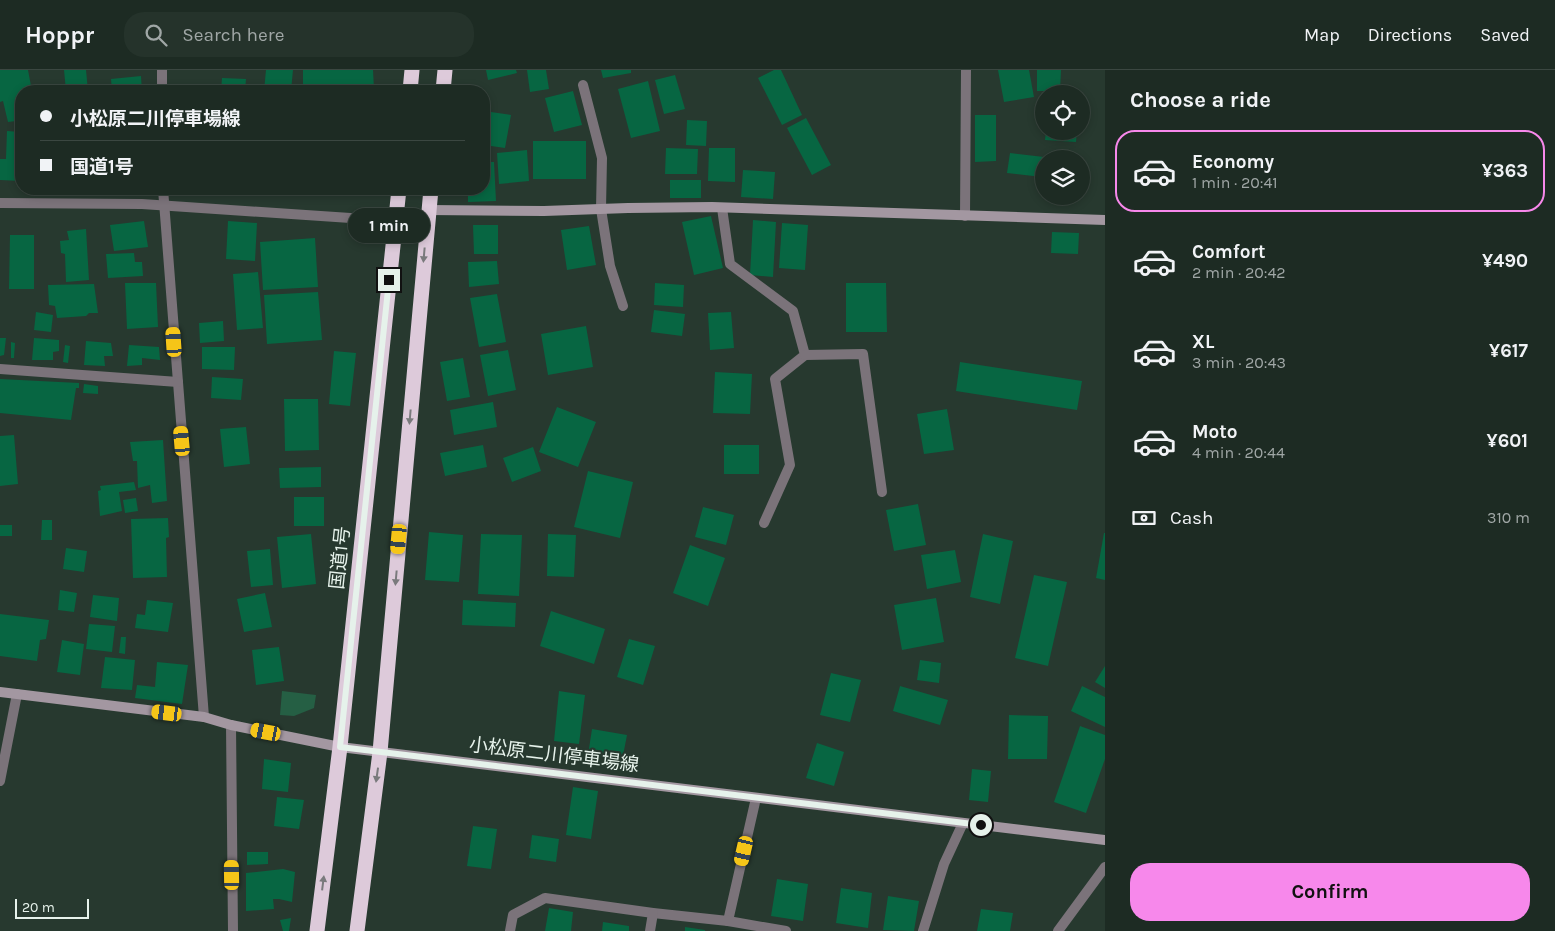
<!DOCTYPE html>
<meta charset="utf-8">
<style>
body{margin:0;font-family:Karla,"Noto Sans JP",sans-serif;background:#25332b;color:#f1f3f6;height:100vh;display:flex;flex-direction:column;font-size:19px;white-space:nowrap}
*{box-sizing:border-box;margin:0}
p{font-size:16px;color:#a0a7a6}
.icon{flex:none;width:28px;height:28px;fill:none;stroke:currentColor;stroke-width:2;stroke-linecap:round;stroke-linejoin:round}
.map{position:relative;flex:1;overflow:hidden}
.panel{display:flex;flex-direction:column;background:#1d2b23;width:450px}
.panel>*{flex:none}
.hud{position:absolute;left:15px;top:15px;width:475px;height:110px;border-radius:20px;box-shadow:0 2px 8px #0003,0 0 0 1px #3b4741;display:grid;align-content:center;height:110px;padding:0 25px;background:#1d2b23}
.buttons{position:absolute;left:1035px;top:15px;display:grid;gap:10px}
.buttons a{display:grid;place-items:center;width:55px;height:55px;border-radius:50%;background:#1d2b23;box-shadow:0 2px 8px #0003,0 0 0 1px #3b4741;font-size:25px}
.scale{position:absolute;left:15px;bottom:12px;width:74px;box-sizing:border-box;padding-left:5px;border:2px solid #e6f2eb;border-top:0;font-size:14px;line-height:18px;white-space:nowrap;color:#e6f2eb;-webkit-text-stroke:4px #27392f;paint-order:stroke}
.end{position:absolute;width:22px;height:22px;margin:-11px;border:6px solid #e6f2eb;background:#111;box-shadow:0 0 0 2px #111}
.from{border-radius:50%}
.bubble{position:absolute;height:35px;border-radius:18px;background:#1d2b23;box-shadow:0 2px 8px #0003,0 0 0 1px #3b4741;font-size:16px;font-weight:700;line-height:35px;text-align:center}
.car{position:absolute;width:15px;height:30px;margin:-15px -8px;border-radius:6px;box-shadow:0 0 4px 1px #0007;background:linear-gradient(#f5c518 24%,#345 0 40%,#f5c518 0 76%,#345 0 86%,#f5c518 0)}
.hud b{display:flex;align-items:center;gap:18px;height:48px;font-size:19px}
.hud b+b{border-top:1px solid #3b4741}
.hud i{width:12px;height:12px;background:#f1f3f6}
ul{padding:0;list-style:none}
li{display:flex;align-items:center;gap:15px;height:82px;margin:0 10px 8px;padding:0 15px;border:2px solid transparent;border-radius:20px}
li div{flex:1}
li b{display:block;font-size:19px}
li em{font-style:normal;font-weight:700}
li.current{border-color:#f788eb}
li>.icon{width:45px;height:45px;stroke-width:1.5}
h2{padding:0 25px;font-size:22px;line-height:60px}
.pay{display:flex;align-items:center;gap:12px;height:55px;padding:0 25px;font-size:19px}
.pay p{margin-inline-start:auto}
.primary-button{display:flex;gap:10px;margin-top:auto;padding:10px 25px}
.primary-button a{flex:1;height:58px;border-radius:20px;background:#f788eb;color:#111;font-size:20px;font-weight:700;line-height:58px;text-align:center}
header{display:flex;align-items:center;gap:30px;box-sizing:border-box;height:70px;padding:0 25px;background:#1d2b23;border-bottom:1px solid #3b4741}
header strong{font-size:24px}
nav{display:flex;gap:28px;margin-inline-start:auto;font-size:18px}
.search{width:350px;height:45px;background:#25332b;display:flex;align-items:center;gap:12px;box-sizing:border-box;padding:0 18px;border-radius:20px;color:#a0a7a6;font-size:19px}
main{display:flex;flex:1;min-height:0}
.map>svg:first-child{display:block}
.green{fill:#255f44}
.building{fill:#076642}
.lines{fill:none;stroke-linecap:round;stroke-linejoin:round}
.street{stroke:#7b737a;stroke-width:10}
.secondary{stroke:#a397a1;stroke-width:10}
.highway{stroke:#ddcada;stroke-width:15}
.oneway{fill:#797a7c}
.route{stroke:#e6f2eb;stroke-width:6}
.labels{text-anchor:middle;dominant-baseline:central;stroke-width:4.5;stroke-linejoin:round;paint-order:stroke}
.street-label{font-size:19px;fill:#e6f2eb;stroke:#27392f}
</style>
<header>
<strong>Hoppr</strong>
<div class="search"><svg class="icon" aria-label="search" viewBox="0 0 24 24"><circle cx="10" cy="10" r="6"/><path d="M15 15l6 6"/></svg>Search here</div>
<nav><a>Map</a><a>Directions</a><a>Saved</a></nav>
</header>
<main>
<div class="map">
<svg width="1105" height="861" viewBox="0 0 1105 861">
<rect width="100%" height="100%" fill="#27392f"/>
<path class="green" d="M 282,621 L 316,625 L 314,638 L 294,646 L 280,645 Z"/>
<g class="building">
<path d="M 0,0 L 28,0 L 32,21 L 21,21 L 21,55 L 16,56 L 16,51 L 8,52 L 3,31 L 0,32 Z"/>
<path d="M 64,0 L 86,0 L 88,21 L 66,21 Z"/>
<path d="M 266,0 L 293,0 L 291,21 L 264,21 Z"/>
<path d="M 303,0 L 373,0 L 374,19 L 303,21 Z"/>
<path d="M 486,0 L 516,0 L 517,3 L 488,10 Z"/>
<path d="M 527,0 L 546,0 L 549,19 L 530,22 Z"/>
<path d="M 601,0 L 631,0 L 631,3 L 603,8 Z"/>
<path d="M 774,0 L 781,0 L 802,45 L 782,55 L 758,8 Z"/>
<path d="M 998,0 L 1029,0 L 1034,27 L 1004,32 Z"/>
<path d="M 1037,0 L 1061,0 L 1060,21 L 1037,21 Z"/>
<path d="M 675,5 L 685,39 L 664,44 L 655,10 Z"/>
<path d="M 141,6 L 142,21 L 112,21 L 111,9 Z"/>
<path d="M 222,8 L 246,9 L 245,21 L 221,21 Z"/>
<path d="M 648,11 L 660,61 L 631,68 L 618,19 Z"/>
<path d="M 573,21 L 582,55 L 554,62 L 545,28 Z"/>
<path d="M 484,41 L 511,45 L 505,78 L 484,75 Z"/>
<path d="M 975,45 L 996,45 L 996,91 L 975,92 Z"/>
<path d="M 806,48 L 831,95 L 812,105 L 787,58 Z"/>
<path d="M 687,50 L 707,51 L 706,76 L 686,75 Z"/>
<path d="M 7,61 L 21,62 L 21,111 L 0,110 L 0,89 L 6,89 Z"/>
<path d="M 1046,61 L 1077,61 L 1076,72 L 1045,70 Z"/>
<rect x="533" y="71" width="53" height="38"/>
<path d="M 666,78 L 698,79 L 697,104 L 665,104 Z"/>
<path d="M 709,78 L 735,78 L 735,112 L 708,111 Z"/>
<path d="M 527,80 L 529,111 L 499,114 L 497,83 Z"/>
<path d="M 1010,83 L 1044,87 L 1042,107 L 1007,103 Z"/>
<path d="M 484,92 L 494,92 L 496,131 L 468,132 L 468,119 L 484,119 Z"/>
<path d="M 743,100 L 775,102 L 773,129 L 741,127 Z"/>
<rect x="670" y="110" width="31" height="18"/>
<path d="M 342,119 L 356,119 L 356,123 L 343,124 Z"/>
<path d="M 711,146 L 723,198 L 694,205 L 682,152 Z"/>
<path d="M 753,150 L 776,152 L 773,207 L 750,205 Z"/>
<path d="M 144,151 L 148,177 L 114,181 L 110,155 Z"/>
<path d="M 228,151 L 257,153 L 255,191 L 226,189 Z"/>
<path d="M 782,153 L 808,155 L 805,200 L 779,198 Z"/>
<path d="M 473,155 L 498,155 L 498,184 L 474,184 Z"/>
<path d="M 589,156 L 596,195 L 567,200 L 561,160 Z"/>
<path d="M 86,159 L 89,210 L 66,212 L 65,184 L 61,183 L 60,171 L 69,170 L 67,161 Z"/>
<path d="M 1052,162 L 1079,163 L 1078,184 L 1051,183 Z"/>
<path d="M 10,165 L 34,165 L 34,219 L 9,219 Z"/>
<path d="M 315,168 L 318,217 L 263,220 L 260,172 Z"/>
<path d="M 134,183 L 135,192 L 142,192 L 143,206 L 108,208 L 106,184 Z"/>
<path d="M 497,191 L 499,214 L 469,217 L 468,192 Z"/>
<path d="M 258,202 L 263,258 L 237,260 L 233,204 Z"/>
<path d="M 125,213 L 156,213 L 158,257 L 127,259 Z"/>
<path d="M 655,213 L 684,215 L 683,237 L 654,235 Z"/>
<path d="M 846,213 L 886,213 L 887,262 L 846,262 Z"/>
<path d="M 94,214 L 98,243 L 89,243 L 86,246 L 57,248 L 55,236 L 49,235 L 48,215 Z"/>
<path d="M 318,222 L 322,270 L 267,274 L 264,225 Z"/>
<path d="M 497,224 L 506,272 L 479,277 L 470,228 Z"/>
<path d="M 654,240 L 685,244 L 682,266 L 651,262 Z"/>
<path d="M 36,242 L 53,245 L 51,262 L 34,260 Z"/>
<path d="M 731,242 L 734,278 L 710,280 L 708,243 Z"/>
<path d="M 223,251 L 224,271 L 200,273 L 199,253 Z"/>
<path d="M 586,256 L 593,297 L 548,305 L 541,264 Z"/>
<path d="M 0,268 L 6,268 L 4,285 L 0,286 Z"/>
<path d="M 34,268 L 59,270 L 59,281 L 53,282 L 53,290 L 32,290 Z"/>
<path d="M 86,271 L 111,273 L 113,286 L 104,286 L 105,296 L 84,295 Z"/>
<path d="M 11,272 L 15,273 L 14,288 L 11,288 Z"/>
<path d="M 65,275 L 70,276 L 68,293 L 63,292 Z"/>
<path d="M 129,275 L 159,277 L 160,290 L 142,288 L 142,295 L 127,296 Z"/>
<path d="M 202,277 L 235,277 L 234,300 L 202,299 Z"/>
<path d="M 508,280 L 516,320 L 488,326 L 480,285 Z"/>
<path d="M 334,281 L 356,283 L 350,336 L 329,334 Z"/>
<path d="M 463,288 L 470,327 L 447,331 L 440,292 Z"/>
<path d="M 960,292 L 1082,311 L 1077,340 L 956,321 Z"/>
<path d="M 715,302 L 752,304 L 750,344 L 713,343 Z"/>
<path d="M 212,307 L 243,309 L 241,330 L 211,328 Z"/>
<path d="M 0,309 L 79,313 L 79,318 L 76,318 L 71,350 L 0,343 Z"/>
<path d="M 84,314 L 98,316 L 98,324 L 83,323 Z"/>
<path d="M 284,329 L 318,329 L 319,380 L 285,381 Z"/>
<path d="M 493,332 L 497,357 L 454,365 L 450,340 Z"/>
<path d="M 557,337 L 596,352 L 578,397 L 539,382 Z"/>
<path d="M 947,339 L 954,380 L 924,384 L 917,344 Z"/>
<path d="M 246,357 L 250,394 L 224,397 L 220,359 Z"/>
<path d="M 14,365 L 18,414 L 0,416 L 0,366 Z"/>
<path d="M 163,370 L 167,431 L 152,433 L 150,415 L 138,418 L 137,391 L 133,391 L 130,372 Z"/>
<path d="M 483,375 L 487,397 L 445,406 L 440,383 Z"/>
<rect x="724" y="375" width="35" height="29"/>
<path d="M 533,377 L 541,401 L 512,412 L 503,388 Z"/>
<path d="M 321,397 L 321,417 L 280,418 L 279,398 Z"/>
<path d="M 588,401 L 633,412 L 620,468 L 574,457 Z"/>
<path d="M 134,412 L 136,420 L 119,422 L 122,441 L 100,446 L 98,421 L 101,420 L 100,416 Z"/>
<rect x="294" y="427" width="30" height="29"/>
<path d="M 136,428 L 138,441 L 125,443 L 123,430 Z"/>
<path d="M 918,434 L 926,475 L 894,481 L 886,440 Z"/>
<path d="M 703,437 L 734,445 L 726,475 L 695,467 Z"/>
<path d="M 168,448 L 169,467 L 166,468 L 167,507 L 133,508 L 131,449 Z"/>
<path d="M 42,450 L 52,450 L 52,470 L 41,470 Z"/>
<rect x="0" y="455" width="12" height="11"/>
<path d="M 429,462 L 463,465 L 459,512 L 425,510 Z"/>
<path d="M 1104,463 L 1105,463 L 1105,510 L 1096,508 Z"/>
<path d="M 311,464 L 316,514 L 282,518 L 277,467 Z"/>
<path d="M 481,464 L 522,465 L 519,526 L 478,524 Z"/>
<path d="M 548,464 L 576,465 L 574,507 L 547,506 Z"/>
<path d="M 983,464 L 1013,471 L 1000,534 L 970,527 Z"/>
<path d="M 690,475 L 725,488 L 708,536 L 673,523 Z"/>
<path d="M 66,478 L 87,481 L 84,502 L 63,499 Z"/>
<path d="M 270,479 L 273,515 L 251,517 L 247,481 Z"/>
<path d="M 955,480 L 961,512 L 927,519 L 921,485 Z"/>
<path d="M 1034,505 L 1067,512 L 1048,596 L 1015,588 Z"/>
<path d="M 60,520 L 77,523 L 74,542 L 58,540 Z"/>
<path d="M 265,523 L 272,557 L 244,562 L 237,529 Z"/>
<path d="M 93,525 L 119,528 L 117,551 L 90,547 Z"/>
<path d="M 936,528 L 944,572 L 902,580 L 894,535 Z"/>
<path d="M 147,530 L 173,533 L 168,562 L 135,558 L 137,544 L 145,545 Z"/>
<path d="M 463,530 L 516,533 L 515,557 L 462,555 Z"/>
<path d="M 551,541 L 605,559 L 594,594 L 540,576 Z"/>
<path d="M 0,544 L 49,550 L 46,569 L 40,570 L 37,591 L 0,586 Z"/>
<path d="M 89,554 L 115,556 L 112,582 L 86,579 Z"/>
<path d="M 121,567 L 126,567 L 125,584 L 119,583 Z"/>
<path d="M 629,569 L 655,576 L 643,615 L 617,607 Z"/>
<path d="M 62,570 L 84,574 L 80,605 L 57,602 Z"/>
<path d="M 279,577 L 284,611 L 256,615 L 252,580 Z"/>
<path d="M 105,587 L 135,590 L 132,620 L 101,618 Z"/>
<path d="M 920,590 L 941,593 L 939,613 L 917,610 Z"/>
<path d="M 157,592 L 188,595 L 182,634 L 135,628 L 137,615 L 155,617 Z"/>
<path d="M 1105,596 L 1105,618 L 1095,612 Z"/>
<path d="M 831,603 L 861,610 L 850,652 L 820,645 Z"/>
<path d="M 900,616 L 948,630 L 940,655 L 893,641 Z"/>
<path d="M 1082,616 L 1105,627 L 1105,657 L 1071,641 Z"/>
<path d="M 559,621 L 585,625 L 579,674 L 554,671 Z"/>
<path d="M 1009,645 L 1048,646 L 1047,689 L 1008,689 Z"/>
<path d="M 1080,656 L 1105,665 L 1105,689 L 1086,743 L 1054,732 Z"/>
<path d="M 592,659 L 627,665 L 622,691 L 588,685 Z"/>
<path d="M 817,673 L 844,682 L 834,716 L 806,708 Z"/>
<path d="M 264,689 L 291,693 L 288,722 L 262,719 Z"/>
<path d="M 972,699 L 991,701 L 988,732 L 969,730 Z"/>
<path d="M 573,717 L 598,721 L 591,769 L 566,765 Z"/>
<path d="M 277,727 L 304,730 L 299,759 L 274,756 Z"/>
<path d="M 473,756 L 497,759 L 491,799 L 467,796 Z"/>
<path d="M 532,765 L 559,769 L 556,792 L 529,788 Z"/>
<path d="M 247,782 L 268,782 L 268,794 L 247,795 Z"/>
<path d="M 283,799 L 295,802 L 292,832 L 279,829 L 273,829 L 274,839 L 246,841 L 246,803 Z"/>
<path d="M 777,809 L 808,814 L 803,851 L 771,846 Z"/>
<path d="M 841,818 L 872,823 L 868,858 L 836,853 Z"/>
<path d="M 888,826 L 919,831 L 914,861 L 883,860 Z"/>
<path d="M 549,838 L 573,842 L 571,861 L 545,861 Z"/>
<path d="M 981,839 L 1013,843 L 1010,861 L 977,861 Z"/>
<path d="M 291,848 L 289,861 L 283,861 L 280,850 Z"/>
<path d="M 603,852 L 629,856 L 629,861 L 602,861 Z"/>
<path d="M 685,857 L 705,860 L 705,861 L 685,861 Z"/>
</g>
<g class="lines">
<g class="street">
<path d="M 162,0 L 162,21"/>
<path d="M 583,15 L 602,88 L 601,139 L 610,196 L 623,236"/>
<path d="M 163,119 L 204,647"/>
<path d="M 0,133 L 142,134 L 395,151"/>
<path d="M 722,138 L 730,194 L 793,241 L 805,285 L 775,309 L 790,395 L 764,453"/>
<path d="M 965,146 L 966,0"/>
<path d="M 805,285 L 863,284 L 882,422"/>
<path d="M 0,299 L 178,312"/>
<path d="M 231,655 L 233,861"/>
<path d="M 0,711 L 17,624"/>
<path d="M 728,851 L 756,728"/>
<path d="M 510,861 L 513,845 L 545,828 L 653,843 L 728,851 L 786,861"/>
<path d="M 650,861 L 653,843"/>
<path d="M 923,861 L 944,794 L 963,753"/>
<path d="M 1058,861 L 1105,797"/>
</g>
<g class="secondary">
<path d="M 428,140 L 544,141 L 628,138 L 712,137 L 1105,150"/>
<path d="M 0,622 L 204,647 L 231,655 L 340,677 L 1105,770"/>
</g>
<g class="highway">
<path d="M 410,21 L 412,0"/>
<path d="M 443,21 L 445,0"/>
<path d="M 317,861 L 340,677 L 399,119"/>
<path d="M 357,861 L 380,682 L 431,119"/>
</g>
</g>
<defs><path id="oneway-solid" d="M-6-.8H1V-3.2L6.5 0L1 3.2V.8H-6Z" transform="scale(1.25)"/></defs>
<g class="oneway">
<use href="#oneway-solid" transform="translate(424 185) rotate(95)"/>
<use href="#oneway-solid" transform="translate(410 347) rotate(95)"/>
<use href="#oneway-solid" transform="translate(396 508) rotate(95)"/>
<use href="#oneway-solid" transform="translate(377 705) rotate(98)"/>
<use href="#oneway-solid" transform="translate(323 813) rotate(-83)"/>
</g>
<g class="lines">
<path class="route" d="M 389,210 L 340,677 L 981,755"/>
</g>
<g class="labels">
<g class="street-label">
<text transform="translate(340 488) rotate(-84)">国道1号</text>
<text transform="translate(554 685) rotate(7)">小松原二川停車場線</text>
</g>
</g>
</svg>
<div class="buttons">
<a><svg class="icon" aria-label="locate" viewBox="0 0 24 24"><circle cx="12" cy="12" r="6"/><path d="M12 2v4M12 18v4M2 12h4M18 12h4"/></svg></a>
<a><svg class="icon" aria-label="layers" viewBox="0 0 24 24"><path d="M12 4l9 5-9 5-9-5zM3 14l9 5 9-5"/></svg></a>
</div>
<div class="scale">20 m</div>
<i class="end from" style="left:981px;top:755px"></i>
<i class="end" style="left:389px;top:210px"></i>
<div class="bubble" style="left:348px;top:138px;width:82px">1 min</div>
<i class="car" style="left:174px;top:272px;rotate:356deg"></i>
<i class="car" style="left:182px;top:371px;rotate:355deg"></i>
<i class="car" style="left:399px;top:469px;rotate:185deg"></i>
<i class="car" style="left:167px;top:643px;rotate:277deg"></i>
<i class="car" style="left:266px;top:662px;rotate:281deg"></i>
<i class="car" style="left:744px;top:781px;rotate:193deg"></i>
<i class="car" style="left:232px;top:805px;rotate:359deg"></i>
<div class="hud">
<b><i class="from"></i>小松原二川停車場線</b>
<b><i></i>国道1号</b>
</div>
</div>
<section class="panel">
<h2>Choose a ride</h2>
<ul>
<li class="current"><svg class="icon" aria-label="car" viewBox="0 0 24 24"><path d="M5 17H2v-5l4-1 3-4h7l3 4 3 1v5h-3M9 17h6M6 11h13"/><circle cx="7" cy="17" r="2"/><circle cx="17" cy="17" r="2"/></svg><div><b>Economy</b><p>1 min · 20:41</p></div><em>¥363</em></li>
<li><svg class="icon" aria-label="car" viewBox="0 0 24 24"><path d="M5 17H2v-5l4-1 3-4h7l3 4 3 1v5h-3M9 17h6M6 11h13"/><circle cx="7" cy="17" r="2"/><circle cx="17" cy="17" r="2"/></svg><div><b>Comfort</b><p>2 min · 20:42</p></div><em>¥490</em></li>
<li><svg class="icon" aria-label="car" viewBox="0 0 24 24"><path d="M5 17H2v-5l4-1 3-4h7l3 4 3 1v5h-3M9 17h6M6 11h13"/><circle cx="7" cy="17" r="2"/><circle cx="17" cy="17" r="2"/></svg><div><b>XL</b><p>3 min · 20:43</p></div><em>¥617</em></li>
<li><svg class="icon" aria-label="car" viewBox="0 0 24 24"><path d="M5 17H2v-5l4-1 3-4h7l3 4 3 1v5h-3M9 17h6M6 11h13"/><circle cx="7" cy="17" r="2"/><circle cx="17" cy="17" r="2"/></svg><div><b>Moto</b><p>4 min · 20:44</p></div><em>¥601</em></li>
</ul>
<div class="pay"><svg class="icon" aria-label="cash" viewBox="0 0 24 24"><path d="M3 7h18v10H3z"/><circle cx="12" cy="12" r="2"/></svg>Cash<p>310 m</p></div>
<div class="primary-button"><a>Confirm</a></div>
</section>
</main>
